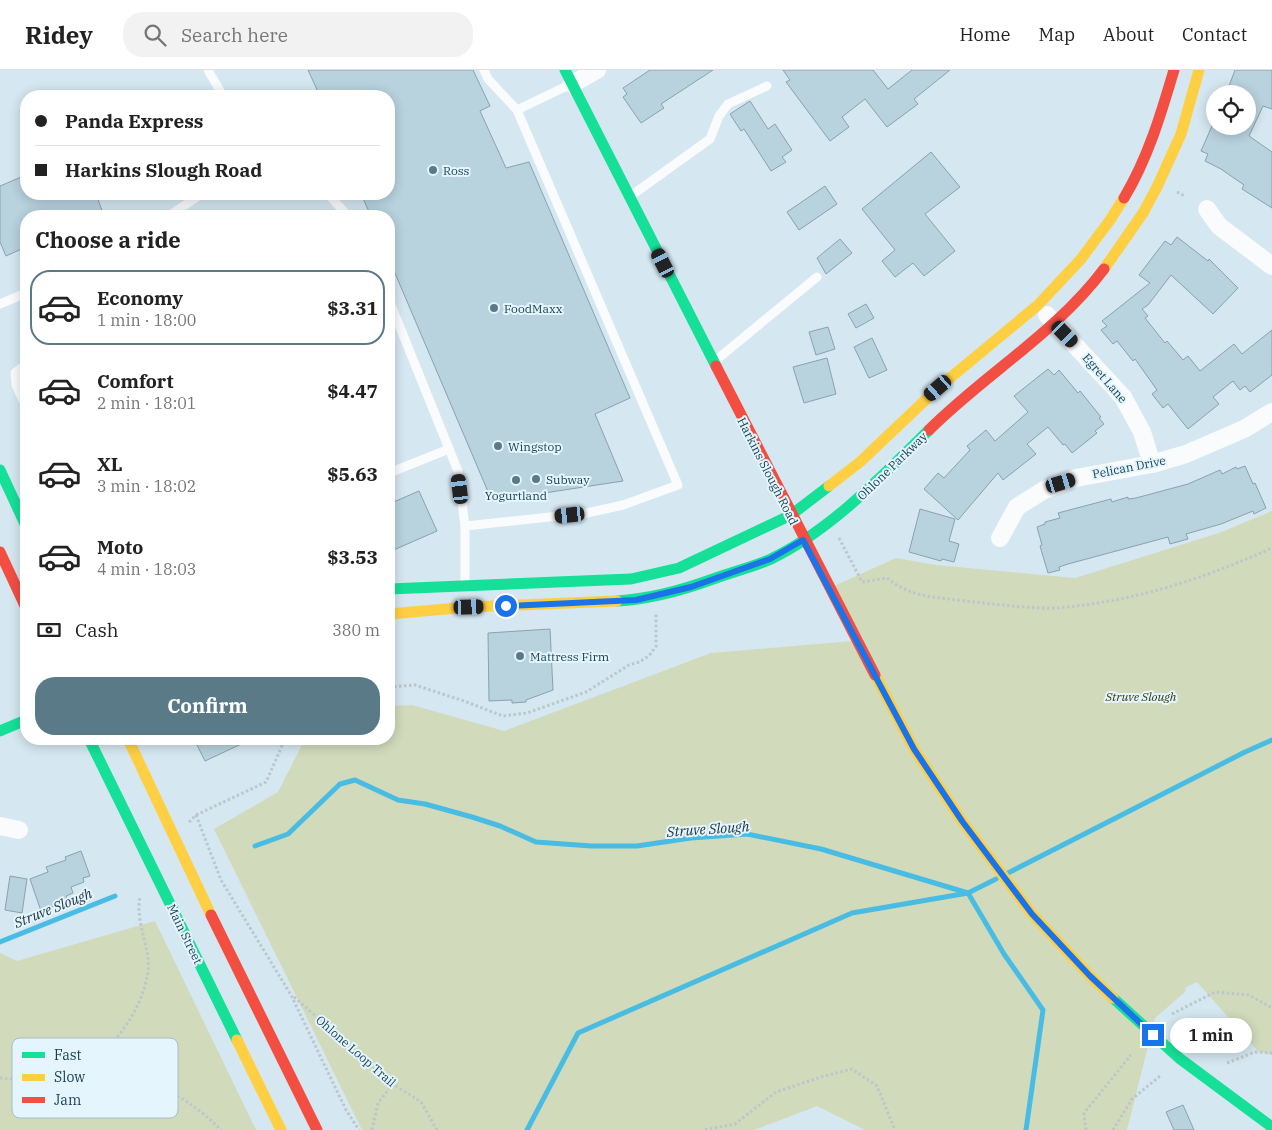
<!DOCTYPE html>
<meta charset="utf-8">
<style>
body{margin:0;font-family:"IBM Plex Serif",serif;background:#f2f2f2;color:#222;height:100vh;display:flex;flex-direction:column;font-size:19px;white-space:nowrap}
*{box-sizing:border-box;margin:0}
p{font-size:16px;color:#767676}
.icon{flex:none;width:28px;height:28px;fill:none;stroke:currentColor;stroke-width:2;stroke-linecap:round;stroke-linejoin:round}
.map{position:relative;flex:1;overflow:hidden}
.panel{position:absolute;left:20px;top:140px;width:375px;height:535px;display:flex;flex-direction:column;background:#fff;border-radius:20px;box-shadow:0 2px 12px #0003}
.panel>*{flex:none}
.banner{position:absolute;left:20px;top:20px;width:375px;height:110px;border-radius:20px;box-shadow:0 2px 12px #0003;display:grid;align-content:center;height:110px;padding:0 15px;background:#fff}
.tools{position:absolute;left:1206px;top:15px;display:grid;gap:10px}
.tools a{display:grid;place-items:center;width:50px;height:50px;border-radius:50%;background:#fff;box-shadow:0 2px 12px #0003;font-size:25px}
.end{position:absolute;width:22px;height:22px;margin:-11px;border:6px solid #1a73e8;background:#fff;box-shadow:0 0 0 2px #fff}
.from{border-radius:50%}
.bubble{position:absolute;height:35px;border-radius:18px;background:#fff;box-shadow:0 2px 12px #0003;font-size:16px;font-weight:700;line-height:35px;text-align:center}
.car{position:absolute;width:15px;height:30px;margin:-15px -8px;border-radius:6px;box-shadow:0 0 4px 1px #0007;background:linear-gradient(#222 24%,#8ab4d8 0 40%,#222 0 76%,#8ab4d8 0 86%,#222 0)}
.banner b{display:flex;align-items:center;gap:18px;height:48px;font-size:19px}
.banner b+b{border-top:1px solid #e0e0e0}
.banner i{width:12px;height:12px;background:#222}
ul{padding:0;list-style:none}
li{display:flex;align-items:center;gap:15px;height:75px;margin:0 10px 8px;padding:0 5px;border:2px solid transparent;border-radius:20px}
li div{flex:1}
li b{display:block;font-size:19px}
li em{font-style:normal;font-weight:700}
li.active{border-color:#5a7a88}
li>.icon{width:45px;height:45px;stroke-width:1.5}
h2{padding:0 15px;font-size:22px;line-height:60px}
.pay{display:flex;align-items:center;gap:12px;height:55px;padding:0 15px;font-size:19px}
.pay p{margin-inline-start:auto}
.cta{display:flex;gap:10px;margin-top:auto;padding:10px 15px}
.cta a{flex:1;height:58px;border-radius:20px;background:#5a7a88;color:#fff;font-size:20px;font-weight:700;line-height:58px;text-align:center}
header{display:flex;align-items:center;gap:30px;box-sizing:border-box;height:70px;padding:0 25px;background:#fff;border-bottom:1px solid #e0e0e0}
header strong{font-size:24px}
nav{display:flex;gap:28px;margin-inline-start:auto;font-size:18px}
.search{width:350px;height:45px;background:#f2f2f2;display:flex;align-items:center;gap:12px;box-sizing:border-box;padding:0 18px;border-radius:20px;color:#767676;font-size:19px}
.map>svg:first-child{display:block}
.green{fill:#d1dabb}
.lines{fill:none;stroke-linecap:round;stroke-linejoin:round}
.stream{stroke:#49bce4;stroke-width:5}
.building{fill:#b8d2de;stroke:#87a3af}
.path{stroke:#bcc7cb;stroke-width:3;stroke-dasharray:2.5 2.5;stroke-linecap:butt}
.lane{stroke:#f9fbfd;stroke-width:9}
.street{stroke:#f9fbfd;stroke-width:18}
.fast{stroke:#16e098;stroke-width:11}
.slow{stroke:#ffcf43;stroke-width:11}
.jam{stroke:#f24e42;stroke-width:11}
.route{stroke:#1a73e8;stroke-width:6}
.poi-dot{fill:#5a7a88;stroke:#e4f5fe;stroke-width:2}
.labels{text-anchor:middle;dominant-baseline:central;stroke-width:4;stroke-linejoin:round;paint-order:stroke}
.poi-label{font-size:12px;fill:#173f50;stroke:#e4f5fe;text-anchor:start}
.street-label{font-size:12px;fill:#173f50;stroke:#e4f5fe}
.park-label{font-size:12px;font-style:italic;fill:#383807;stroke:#e4f5fe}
.water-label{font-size:14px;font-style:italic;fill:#213641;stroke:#e4f5fe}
.key{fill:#e4f5fe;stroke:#a6beca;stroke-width:1}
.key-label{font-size:14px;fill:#173f50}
</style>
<header>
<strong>Ridey</strong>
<div class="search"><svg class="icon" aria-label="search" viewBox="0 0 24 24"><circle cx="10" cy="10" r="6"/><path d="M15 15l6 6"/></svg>Search here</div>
<nav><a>Home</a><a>Map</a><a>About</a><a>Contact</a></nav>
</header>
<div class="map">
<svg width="1272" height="1060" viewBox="0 0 1272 1060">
<rect width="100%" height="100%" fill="#d5e7f0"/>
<g class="green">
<path d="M 1272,441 L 1272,985 L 1258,981 L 1197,912 L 1186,917 L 1185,922 L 1155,948 L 1127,1060 L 865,1060 L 817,1036 L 754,1060 L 362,1060 L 214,759 L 278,722 L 305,669 L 389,669 L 389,636 L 412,635 L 504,661 L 711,583 L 864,570 L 832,517 L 896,488 L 936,495 L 1075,508 L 1219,463 Z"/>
<path d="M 155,851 L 256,1060 L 0,1060 L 0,883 L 17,891 Z"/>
</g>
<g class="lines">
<g class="stream">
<path d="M 255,776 L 288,764 L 340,714 L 355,710 L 398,730 L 425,734 L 472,747 L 500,756 L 536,772 L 591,776 L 637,776 L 691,768 L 747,764 L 821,779 L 968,823 L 996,809"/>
<path d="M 1008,803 L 1245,682 L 1272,670"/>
<path d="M 0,872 L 115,826"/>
<path d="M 527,1060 L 578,963 L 852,843 L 968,823 L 1004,884 L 1043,940 L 1026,1060"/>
</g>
</g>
<g class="building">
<path d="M 308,0 L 473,0 L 490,36 L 480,41 L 506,98 L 529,92 L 630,328 L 595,344 L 623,411 L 492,431 L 389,189 L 389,146 L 371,146 L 361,124 L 389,124 L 389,26 L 320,26 Z"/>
<path d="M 650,0 L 713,0 L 661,34 L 664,38 L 641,53 L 623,27 L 627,24 L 623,18 Z"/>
<path d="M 783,0 L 873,0 L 888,19 L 912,0 L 950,0 L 914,29 L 918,34 L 887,57 L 865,29 L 842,47 L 849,57 L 830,71 L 786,12 L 790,10 Z"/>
<path d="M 1235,0 L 1272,0 L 1272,39 L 1263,36 L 1249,66 L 1272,82 L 1272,138 L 1242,119 L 1244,115 L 1221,99 L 1205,91 L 1208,84 L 1201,81 L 1212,56 L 1248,56 L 1248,24 L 1226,24 Z"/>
<path d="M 750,31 L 768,59 L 775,54 L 792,80 L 782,87 L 786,92 L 771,101 L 744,59 L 741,61 L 730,44 Z"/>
<path d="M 931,82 L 960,117 L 925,144 L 955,181 L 924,206 L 913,193 L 895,207 L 882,191 L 895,180 L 862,139 Z"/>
<path d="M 26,105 L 26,124 L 96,124 L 104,146 L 26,146 L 26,177 L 6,186 L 0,172 L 0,116 Z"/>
<path d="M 825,116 L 837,134 L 799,160 L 787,142 Z"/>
<path d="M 1177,167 L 1208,191 L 1209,189 L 1238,218 L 1213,244 L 1171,205 L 1148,235 L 1142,239 L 1148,246 L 1145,248 L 1165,273 L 1167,271 L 1183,290 L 1188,286 L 1200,301 L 1234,274 L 1242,284 L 1272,260 L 1272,305 L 1250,322 L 1245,316 L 1240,320 L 1233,311 L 1213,327 L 1219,334 L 1188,359 L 1168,334 L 1163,338 L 1152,324 L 1157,320 L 1135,289 L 1133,291 L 1117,271 L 1113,274 L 1101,260 L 1107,256 L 1102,251 L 1150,213 L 1139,205 L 1165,171 L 1171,175 Z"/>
<path d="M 840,169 L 852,183 L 826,204 L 817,188 Z"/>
<path d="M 866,234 L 874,248 L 856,258 L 848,244 Z"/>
<path d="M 828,257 L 835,279 L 816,285 L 809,262 Z"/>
<path d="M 872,268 L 887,300 L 869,308 L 854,277 Z"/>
<path d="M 827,288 L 836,324 L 804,333 L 793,297 Z"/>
<path d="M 1048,299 L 1054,305 L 1059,300 L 1078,323 L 1080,321 L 1101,347 L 1099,348 L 1104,354 L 1095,361 L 1097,363 L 1072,383 L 1065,374 L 1063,375 L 1048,357 L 1027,374 L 1036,384 L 1003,410 L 998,403 L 958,450 L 924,419 L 938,403 L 944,408 L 970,380 L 967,376 L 986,360 L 995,371 L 1028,342 L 1014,326 Z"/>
<path d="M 1245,396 L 1253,414 L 1255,413 L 1266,438 L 1254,444 L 1253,441 L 1221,454 L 1186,464 L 1188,469 L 1170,474 L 1168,467 L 1068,494 L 1059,497 L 1060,500 L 1048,503 L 1040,476 L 1042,475 L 1037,457 L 1045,454 L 1045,452 L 1060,448 L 1058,443 L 1111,429 L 1112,432 L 1128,427 L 1128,429 L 1136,428 L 1188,414 L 1220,400 L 1222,404 L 1236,397 L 1237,399 Z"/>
<path d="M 419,421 L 437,461 L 389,482 L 389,434 Z"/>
<path d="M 920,439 L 955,449 L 949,471 L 959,474 L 954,492 L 942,489 L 941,491 L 909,482 Z"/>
<path d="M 550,559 L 553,620 L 526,630 L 526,632 L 512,633 L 512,630 L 489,631 L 488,563 Z"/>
<path d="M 194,669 L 252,669 L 205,691 Z"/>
<path d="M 81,781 L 90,806 L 83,808 L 84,812 L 71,817 L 73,823 L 66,826 L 68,830 L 41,841 L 30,809 L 48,802 L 46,797 L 66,790 L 65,787 Z"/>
<path d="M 10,806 L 27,809 L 22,843 L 5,840 Z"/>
<path d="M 1183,1035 L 1194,1060 L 1174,1060 L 1166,1042 Z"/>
</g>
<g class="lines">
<g class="path">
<path d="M 1177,122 L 1185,126"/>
<path d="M 839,468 L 862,512 L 887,508 C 911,528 936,527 966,531 C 991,534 1016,537 1042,538 C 1058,539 1075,536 1091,534 C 1154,525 1214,504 1272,478"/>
<path d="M 389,617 L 415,615 L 464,631 L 503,646 L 527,643 L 586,622 L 629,595 L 639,592 L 649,586 L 656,576 L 656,544"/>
<path d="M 196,745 L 221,810 L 291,925 L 346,1040 L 359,1060"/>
<path d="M 189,752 L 196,745 L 266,712 L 285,669"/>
<path d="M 294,927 L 393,1014 L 421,1032 L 437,1060"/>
<path d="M 1172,944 L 1215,922 L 1249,925 L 1272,938"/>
<path d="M 1227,993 L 1255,982 L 1272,983"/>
<path d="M 71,1002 C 134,1005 175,1014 221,1060"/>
<path d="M 0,1008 C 23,1011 50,1009 72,1001 C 110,986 142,942 148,902 C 151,877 135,855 140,826"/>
<path d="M 372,1060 L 378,1033 L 393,1014"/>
<path d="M 705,1060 L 735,1054 L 776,1022 L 821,1007 L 852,999 L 877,1016 L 895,1060"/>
<path d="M 1086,1060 L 1084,1043 L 1131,985"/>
<path d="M 1113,1060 L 1132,1029 L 1160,1006"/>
</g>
<g class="lane">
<path d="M 208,0 L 223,26"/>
<path d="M 517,40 L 571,14"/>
<path d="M 328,124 L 348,146"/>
<path d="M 632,125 L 710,69 L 719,46 L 728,34 L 767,16"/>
<path d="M 169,146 L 201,124"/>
<path d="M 389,230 L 458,401 L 465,456 L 465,514"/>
<path d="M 0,234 L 26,223"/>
<path d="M 715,291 L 817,207"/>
<path d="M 26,294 L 15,303 L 16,315 L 26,337"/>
<path d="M 389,403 L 449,379"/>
<path d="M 465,456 L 587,443 L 623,435 L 678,415 L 517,40 L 488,9 L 484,0"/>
</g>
<g class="street">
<path d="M 572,14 L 597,0"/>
<path d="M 1207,139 L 1219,156 L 1272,196"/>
<path d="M 1047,245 L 1123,327 L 1142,362 L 1152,394"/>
<path d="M 1000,468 L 1017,437 L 1044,420 L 1076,408 L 1152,394 L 1186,384 L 1244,359 L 1272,342"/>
<path d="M 0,756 L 19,760"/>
</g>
<g class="fast">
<path d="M 565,0 L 716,296"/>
<path d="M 0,400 L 26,456"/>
<path d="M 389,519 L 631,509 L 679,498 L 791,445 L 829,416"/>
<path d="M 617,531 C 650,529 683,520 713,509 C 732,502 753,497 771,489 C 831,460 882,406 929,360"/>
<path d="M 0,661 L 26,650"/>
<path d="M 89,669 L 237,970"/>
<path d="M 1113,928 L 1179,988 L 1272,1057"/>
</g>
<g class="slow">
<path d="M 1104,199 L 1143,143 L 1157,117 L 1181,64 L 1199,0"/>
<path d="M 829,416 L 860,392 L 938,318 L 1038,235 L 1081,189 L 1110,150 L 1124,128"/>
<path d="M 389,544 L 469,537 L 617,531"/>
<path d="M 875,605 L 914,679 L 962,751 L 1032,844 L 1090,906 L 1113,928"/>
<path d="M 128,669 L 211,845"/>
<path d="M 237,970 L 281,1060"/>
</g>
<g class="jam">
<path d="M 1124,128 C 1148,88 1161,44 1174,0"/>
<path d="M 716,296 L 875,605"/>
<path d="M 929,360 C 985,304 1056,263 1104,199"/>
<path d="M 0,482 L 26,538"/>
<path d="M 211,845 L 317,1060"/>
</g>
</g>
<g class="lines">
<path class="route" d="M 506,536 L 636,530 L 691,517 L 770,489 L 803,470 L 914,679 L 962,751 L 1032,844 L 1090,906 L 1153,965"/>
</g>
<g class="poi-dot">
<circle cx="433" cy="100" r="5"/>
<circle cx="494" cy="238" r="5"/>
<circle cx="498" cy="376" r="5"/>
<circle cx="536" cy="409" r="5"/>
<circle cx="516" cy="410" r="5"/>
<circle cx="520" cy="586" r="5"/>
</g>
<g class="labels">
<g class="poi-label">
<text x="443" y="100">Ross</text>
<text x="504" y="238">FoodMaxx</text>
<text x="508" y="376">Wingstop</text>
<text x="546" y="409">Subway</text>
<text x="516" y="425" text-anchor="middle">Yogurtland</text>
<text x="530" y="586">Mattress Firm</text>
</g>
<g class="street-label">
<text transform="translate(1105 308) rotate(49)">Egret Lane</text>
<text transform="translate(892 396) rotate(-44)">Ohlone Parkway</text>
<text transform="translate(1129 397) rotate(-11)">Pelican Drive</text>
<text transform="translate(768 401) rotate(63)">Harkins Slough Road</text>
<text transform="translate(185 864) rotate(64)">Main Street</text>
<text transform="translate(356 981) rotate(41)">Ohlone Loop Trail</text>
</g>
<g class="park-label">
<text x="1141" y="626">Struve Slough</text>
</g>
<g class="water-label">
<text transform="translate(708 759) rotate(-4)">Struve Slough</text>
<text transform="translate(53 838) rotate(-22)">Struve Slough</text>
</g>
</g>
<rect x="12" y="968" width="166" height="80" rx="8" class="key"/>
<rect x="22" y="982" width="23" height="6" fill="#16e098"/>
<rect x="22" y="1004" width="23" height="7" fill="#ffcf43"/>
<rect x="22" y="1027" width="23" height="6" fill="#f24e42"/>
<g class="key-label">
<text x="54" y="990">Fast</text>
<text x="54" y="1012">Slow</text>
<text x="54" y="1035">Jam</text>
</g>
</svg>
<div class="tools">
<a><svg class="icon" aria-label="locate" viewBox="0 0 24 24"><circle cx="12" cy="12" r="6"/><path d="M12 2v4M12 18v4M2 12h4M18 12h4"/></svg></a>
</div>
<i class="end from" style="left:506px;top:536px"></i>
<i class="end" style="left:1153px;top:965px"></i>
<div class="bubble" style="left:1170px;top:948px;width:82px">1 min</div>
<i class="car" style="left:663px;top:193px;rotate:333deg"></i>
<i class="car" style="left:1065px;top:264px;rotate:136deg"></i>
<i class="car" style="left:938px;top:318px;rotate:229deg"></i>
<i class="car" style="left:1061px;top:413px;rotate:73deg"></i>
<i class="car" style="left:460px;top:419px;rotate:353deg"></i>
<i class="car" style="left:570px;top:445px;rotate:264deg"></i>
<i class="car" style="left:469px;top:537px;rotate:88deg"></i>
<div class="banner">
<b><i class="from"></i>Panda Express</b>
<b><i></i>Harkins Slough Road</b>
</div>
<section class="panel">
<h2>Choose a ride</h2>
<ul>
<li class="active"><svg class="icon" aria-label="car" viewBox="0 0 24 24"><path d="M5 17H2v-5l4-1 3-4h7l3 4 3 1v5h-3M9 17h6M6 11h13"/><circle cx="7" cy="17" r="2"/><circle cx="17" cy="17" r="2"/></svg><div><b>Economy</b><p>1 min · 18:00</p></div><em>$3.31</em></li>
<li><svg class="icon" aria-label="car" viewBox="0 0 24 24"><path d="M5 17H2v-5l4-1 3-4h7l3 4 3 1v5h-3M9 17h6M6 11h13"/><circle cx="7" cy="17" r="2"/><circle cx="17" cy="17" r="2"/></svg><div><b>Comfort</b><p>2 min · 18:01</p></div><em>$4.47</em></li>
<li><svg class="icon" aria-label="car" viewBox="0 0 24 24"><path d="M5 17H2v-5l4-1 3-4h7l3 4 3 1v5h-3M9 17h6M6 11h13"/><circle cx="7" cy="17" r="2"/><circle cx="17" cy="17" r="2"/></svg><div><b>XL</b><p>3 min · 18:02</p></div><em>$5.63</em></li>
<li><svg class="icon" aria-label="car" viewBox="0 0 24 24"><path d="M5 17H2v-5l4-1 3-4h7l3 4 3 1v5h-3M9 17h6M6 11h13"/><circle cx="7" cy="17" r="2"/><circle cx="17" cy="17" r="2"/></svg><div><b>Moto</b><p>4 min · 18:03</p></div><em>$3.53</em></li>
</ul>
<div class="pay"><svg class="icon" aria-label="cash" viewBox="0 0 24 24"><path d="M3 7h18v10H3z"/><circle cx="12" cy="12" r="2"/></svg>Cash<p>380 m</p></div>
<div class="cta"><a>Confirm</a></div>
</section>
</div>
